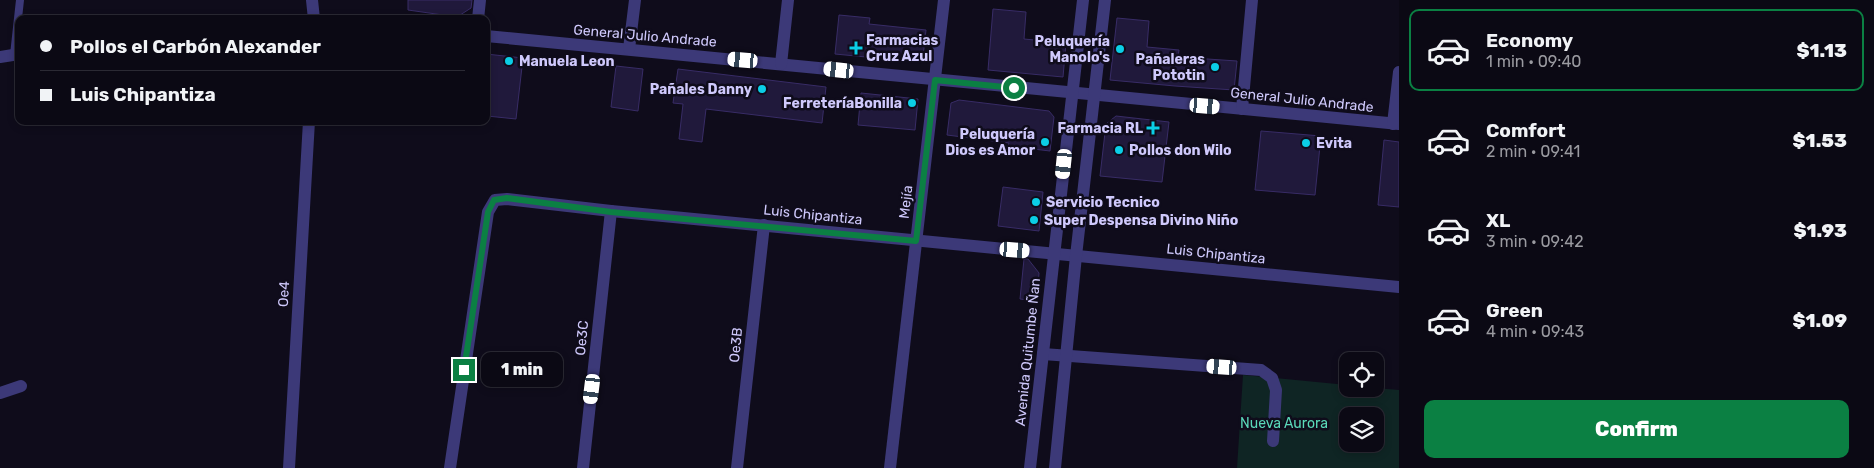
<!DOCTYPE html>
<meta charset="utf-8">
<style>
body{margin:0;font-family:Rubik,sans-serif;background:#191722;color:#f1f3f6;height:100vh;display:flex;flex-direction:column;font-size:19px;white-space:nowrap}
*{box-sizing:border-box;margin:0}
p{font-size:16px;color:#9a9aa0}
.icon{flex:none;width:28px;height:28px;fill:none;stroke:currentColor;stroke-width:2;stroke-linecap:round;stroke-linejoin:round}
.map{position:relative;flex:1;overflow:hidden}
.side{display:flex;flex-direction:column;background:#0b0914;width:475px}
.side>*{flex:none}
.hud{position:absolute;left:15px;top:15px;width:475px;height:110px;border-radius:10px;box-shadow:0 2px 8px #0003,0 0 0 1px #2b2a34;display:grid;align-content:center;height:110px;padding:0 25px;background:#0b0914}
.controls{position:absolute;left:1339px;top:352px;display:grid;gap:10px}
.controls a{display:grid;place-items:center;width:45px;height:45px;border-radius:10px;background:#0b0914;box-shadow:0 2px 8px #0003,0 0 0 1px #2b2a34;font-size:25px}
.end{position:absolute;width:22px;height:22px;margin:-11px;border:6px solid #0b8043;background:#fff;box-shadow:0 0 0 2px #fff}
.from{border-radius:50%}
.bubble{position:absolute;height:35px;border-radius:10px;background:#0b0914;box-shadow:0 2px 8px #0003,0 0 0 1px #2b2a34;font-size:16px;font-weight:800;line-height:35px;text-align:center}
.car{position:absolute;width:15px;height:30px;margin:-15px -8px;border-radius:6px;box-shadow:0 0 4px 1px #0007;background:linear-gradient(#fff 24%,#345 0 40%,#fff 0 76%,#345 0 86%,#fff 0)}
.hud b{display:flex;align-items:center;gap:18px;height:48px;font-size:19px}
.hud b+b{border-top:1px solid #2b2a34}
.hud i{width:12px;height:12px;background:#f1f3f6}
ul{padding:9px 0 0;list-style:none}
li{display:flex;align-items:center;gap:15px;height:82px;margin:0 10px 8px;padding:0 15px;border:2px solid transparent;border-radius:10px}
li div{flex:1}
li b{display:block;font-size:19px}
li em{font-style:normal;font-weight:800}
li.current{border-color:#0b8043}
li>.icon{width:45px;height:45px;stroke-width:1.5}
.action{display:flex;gap:10px;margin-top:auto;padding:10px 25px}
.action a{flex:1;height:58px;border-radius:10px;background:#0b8043;color:#fff;font-size:20px;font-weight:800;line-height:58px;text-align:center}
main{display:flex;flex:1;min-height:0}
.map>svg:first-child{display:block}
.green{fill:#0f2524;fill-rule:evenodd}
.building{fill:#20193b;stroke:#382c66}
.lines{fill:none;stroke-linecap:round;stroke-linejoin:round}
.service{stroke:#3c3978;stroke-width:8}
.minor{stroke:#3c3978;stroke-width:12}
.tertiary{stroke:#3c3978;stroke-width:12}
.route{stroke:#0b8043;stroke-width:6}
.poi-dot{fill:#0bcee6;stroke:#0f0c1b;stroke-width:2}
.labels{text-anchor:middle;dominant-baseline:central;stroke-width:5;stroke-linejoin:round;paint-order:stroke}
.street-label{font-size:14px;fill:#cfc9fc;stroke:#0f0c1b}
.poi-label{font-size:14px;font-weight:bold;fill:#cfc9fc;stroke:#0f0c1b;text-anchor:start}
.park-label{font-size:14px;fill:#5ad8b9;stroke:#0f0c1b}
</style>
<main>
<div class="map">
<svg width="1399" height="468" viewBox="0 0 1399 468">
<rect width="100%" height="100%" fill="#0f0c1b"/>
<path class="green" d="M 1243,375 L 1347,385 L 1348,389 L 1375,388 L 1399,390 L 1399,468 L 1237,468 ZM 1348,416 L 1375,416 L 1375,444 L 1348,444 Z"/>
<g class="building">
<path d="M 408,0 L 472,0 L 471,8 L 457,17 L 408,10 Z"/>
<path d="M 993,9 L 1026,12 L 1024,39 L 1066,43 L 1063,77 L 988,70 Z"/>
<path d="M 839,15 L 870,18 L 869,24 L 926,30 L 923,57 L 918,62 L 835,54 Z"/>
<path d="M 1117,18 L 1149,21 L 1147,47 L 1179,50 L 1178,57 L 1237,61 L 1234,90 L 1175,86 L 1110,80 Z"/>
<path d="M 486,54 L 523,58 L 516,119 L 487,116 L 489,91 L 486,91 Z"/>
<path d="M 616,66 L 643,69 L 638,111 L 611,107 Z"/>
<path d="M 678,69 L 826,87 L 822,123 L 706,109 L 702,142 L 679,139 L 683,104 L 673,103 Z"/>
<path d="M 861,93 L 918,99 L 915,130 L 858,125 Z"/>
<path d="M 959,100 L 1049,111 L 1054,117 L 1050,151 L 1008,146 L 1009,143 L 947,135 L 951,103 Z"/>
<path d="M 1116,116 L 1169,122 L 1162,182 L 1100,176 L 1106,124 Z"/>
<path d="M 1261,131 L 1321,136 L 1315,195 L 1255,190 Z"/>
<path d="M 1384,140 L 1399,142 L 1399,207 L 1378,205 Z"/>
<path d="M 1003,187 L 1043,192 L 1039,231 L 998,226 Z"/>
<path d="M 1024,259 L 1028,259 L 1039,273 L 1037,301 L 1020,299 Z"/>
</g>
<g class="lines">
<path class="service" d="M 14,55 L 20,0"/>
<g class="minor">
<path d="M 312,0 L 314,19"/>
<path d="M 478,19 L 480,0"/>
<path d="M 486,36 L 1399,124"/>
<path d="M 629,49 L 635,0"/>
<path d="M 0,57 L 19,54"/>
<path d="M 781,64 L 788,0"/>
<path d="M 1242,109 L 1252,0"/>
<path d="M 1393,124 L 1399,72"/>
<path d="M 1043,354 L 1261,370 L 1272,378 L 1276,390 L 1273,441"/>
<path d="M 0,393 L 21,386"/>
<path d="M 289,468 L 309,121"/>
<path d="M 450,468 L 488,212 L 495,200 L 507,199 L 611,211 L 1399,287"/>
<path d="M 583,468 L 611,211"/>
<path d="M 737,468 L 764,225"/>
<path d="M 890,468 L 944,0"/>
</g>
<g class="tertiary">
<path d="M 1030,468 L 1083,0"/>
<path d="M 1055,468 L 1076,256 L 1105,0"/>
</g>
</g>
<g class="lines">
<path class="route" d="M 464,370 L 488,212 L 494,200 L 507,198 L 611,212 L 916,241 L 935,80 L 1014,88"/>
</g>
<g class="poi-dot">
<path d="M853.5 40.5h5v5h5v5h-5v5h-5v-5h-5v-5h5z"/>
<circle cx="1120" cy="49" r="5"/>
<circle cx="509" cy="61" r="5"/>
<circle cx="1215" cy="67" r="5"/>
<circle cx="762" cy="89" r="5"/>
<circle cx="912" cy="103" r="5"/>
<path d="M1150.5 120.5h5v5h5v5h-5v5h-5v-5h-5v-5h5z"/>
<circle cx="1045" cy="142" r="5"/>
<circle cx="1306" cy="143" r="5"/>
<circle cx="1119" cy="150" r="5"/>
<circle cx="1036" cy="202" r="5"/>
<circle cx="1034" cy="220" r="5"/>
</g>
<g class="labels">
<g class="street-label">
<text transform="translate(645 36) rotate(5)">General Julio Andrade</text>
<text transform="translate(1302 100) rotate(6)">General Julio Andrade</text>
<text transform="translate(906 202) rotate(-83)">Mejía</text>
<text transform="translate(813 215) rotate(6)">Luis Chipantiza</text>
<text transform="translate(1216 254) rotate(6)">Luis Chipantiza</text>
<text transform="translate(284 294) rotate(-87)">Oe4</text>
<text transform="translate(582 338) rotate(-84)">Oe3C</text>
<text transform="translate(736 345) rotate(-84)">Oe3B</text>
<text transform="translate(1028 352) rotate(-84)">Avenida Quitumbe Ñan</text>
</g>
<g class="poi-label">
<text x="866" y="40">Farmacias<tspan x="866" dy="16">Cruz Azul</tspan></text>
<text x="1110" y="41" text-anchor="end">Peluquería<tspan x="1110" dy="16">Manolo's</tspan></text>
<text x="1205" y="59" text-anchor="end">Pañaleras<tspan x="1205" dy="16">Pototin</tspan></text>
<text x="519" y="61">Manuela Leon</text>
<text x="752" y="89" text-anchor="end">Pañales Danny</text>
<text x="902" y="103" text-anchor="end">FerreteríaBonilla</text>
<text x="1143" y="128" text-anchor="end">Farmacia RL</text>
<text x="1035" y="134" text-anchor="end">Peluquería<tspan x="1035" dy="16">Dios es Amor</tspan></text>
<text x="1316" y="143">Evita</text>
<text x="1129" y="150">Pollos don Wilo</text>
<text x="1046" y="202">Servicio Tecnico</text>
<text x="1044" y="220">Super Despensa Divino Niño</text>
</g>
<g class="park-label">
<text x="1284" y="423">Nueva Aurora</text>
</g>
</g>
</svg>
<div class="controls">
<a><svg class="icon" aria-label="locate" viewBox="0 0 24 24"><circle cx="12" cy="12" r="6"/><path d="M12 2v4M12 18v4M2 12h4M18 12h4"/></svg></a>
<a><svg class="icon" aria-label="layers" viewBox="0 0 24 24"><path d="M12 4l9 5-9 5-9-5zM3 14l9 5 9-5"/></svg></a>
</div>
<i class="end from" style="left:1014px;top:88px"></i>
<i class="end" style="left:464px;top:370px"></i>
<div class="bubble" style="left:481px;top:352px;width:82px">1 min</div>
<i class="car" style="left:743px;top:60px;rotate:275deg"></i>
<i class="car" style="left:839px;top:70px;rotate:276deg"></i>
<i class="car" style="left:1205px;top:106px;rotate:95deg"></i>
<i class="car" style="left:1064px;top:164px;rotate:186deg"></i>
<i class="car" style="left:1015px;top:250px;rotate:95deg"></i>
<i class="car" style="left:1222px;top:367px;rotate:274deg"></i>
<i class="car" style="left:592px;top:389px;rotate:187deg"></i>
<div class="hud">
<b><i class="from"></i>Pollos el Carbón Alexander</b>
<b><i></i>Luis Chipantiza</b>
</div>
</div>
<section class="side">
<ul>
<li class="current"><svg class="icon" aria-label="car" viewBox="0 0 24 24"><path d="M5 17H2v-5l4-1 3-4h7l3 4 3 1v5h-3M9 17h6M6 11h13"/><circle cx="7" cy="17" r="2"/><circle cx="17" cy="17" r="2"/></svg><div><b>Economy</b><p>1 min · 09:40</p></div><em>$1.13</em></li>
<li><svg class="icon" aria-label="car" viewBox="0 0 24 24"><path d="M5 17H2v-5l4-1 3-4h7l3 4 3 1v5h-3M9 17h6M6 11h13"/><circle cx="7" cy="17" r="2"/><circle cx="17" cy="17" r="2"/></svg><div><b>Comfort</b><p>2 min · 09:41</p></div><em>$1.53</em></li>
<li><svg class="icon" aria-label="car" viewBox="0 0 24 24"><path d="M5 17H2v-5l4-1 3-4h7l3 4 3 1v5h-3M9 17h6M6 11h13"/><circle cx="7" cy="17" r="2"/><circle cx="17" cy="17" r="2"/></svg><div><b>XL</b><p>3 min · 09:42</p></div><em>$1.93</em></li>
<li><svg class="icon" aria-label="car" viewBox="0 0 24 24"><path d="M5 17H2v-5l4-1 3-4h7l3 4 3 1v5h-3M9 17h6M6 11h13"/><circle cx="7" cy="17" r="2"/><circle cx="17" cy="17" r="2"/></svg><div><b>Green</b><p>4 min · 09:43</p></div><em>$1.09</em></li>
</ul>
<div class="action"><a>Confirm</a></div>
</section>
</main>
